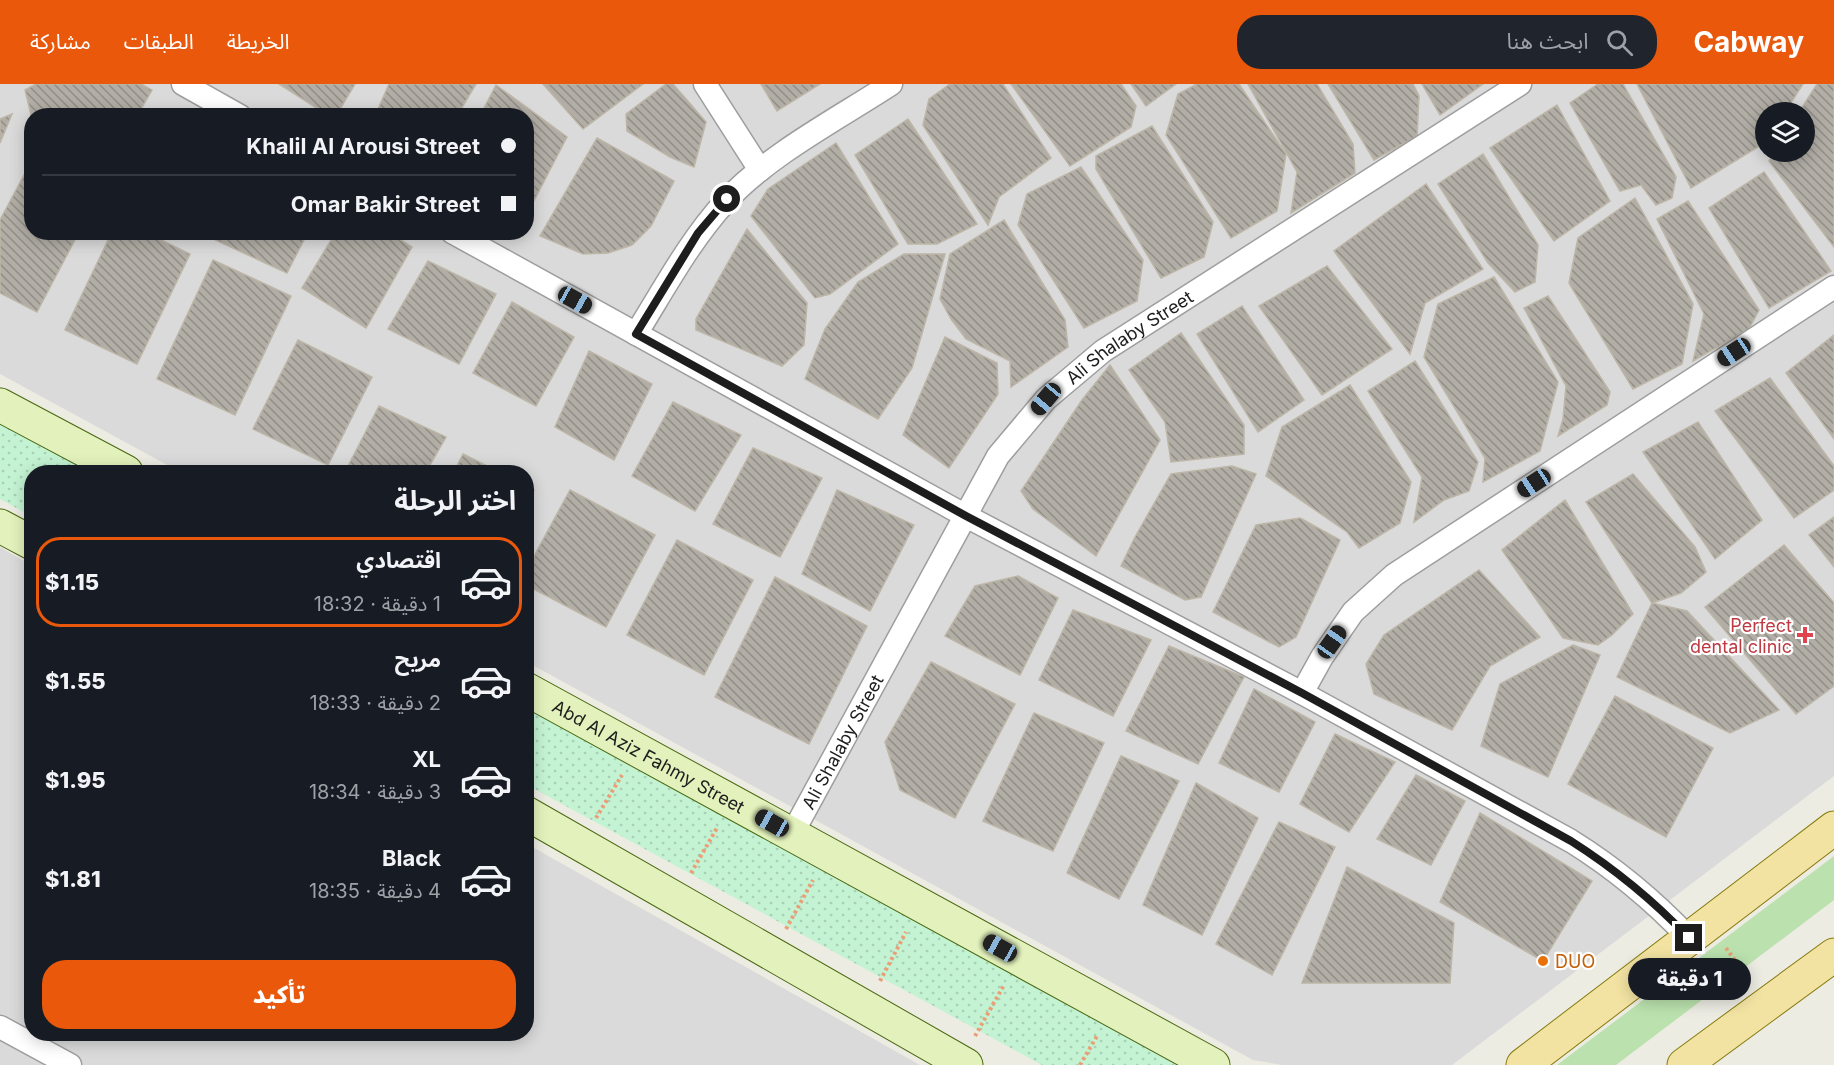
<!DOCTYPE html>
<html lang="ar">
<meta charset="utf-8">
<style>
body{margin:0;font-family:Inter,"Noto Sans Arabic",sans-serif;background:#20242c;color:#f1f3f6;direction:rtl;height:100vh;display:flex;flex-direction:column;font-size:22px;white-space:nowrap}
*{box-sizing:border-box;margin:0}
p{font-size:20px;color:#9ea1a6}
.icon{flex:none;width:33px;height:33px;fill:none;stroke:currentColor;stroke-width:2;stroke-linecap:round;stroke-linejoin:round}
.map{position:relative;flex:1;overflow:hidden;direction:ltr}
.drawer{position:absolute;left:24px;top:381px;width:510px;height:576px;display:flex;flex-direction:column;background:#171b24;border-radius:24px;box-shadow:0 3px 15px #0003;direction:rtl}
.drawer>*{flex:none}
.hud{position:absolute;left:24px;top:24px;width:510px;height:132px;border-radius:24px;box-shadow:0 3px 15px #0003;direction:rtl;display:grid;align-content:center;height:132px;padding:0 18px;background:#171b24}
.controls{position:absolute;left:1755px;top:18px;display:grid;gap:12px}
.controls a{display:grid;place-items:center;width:60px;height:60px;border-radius:50%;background:#171b24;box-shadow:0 3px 15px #0003;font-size:30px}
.end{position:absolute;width:27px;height:27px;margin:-14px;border:8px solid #1d1d1d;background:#fff;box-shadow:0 0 0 3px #fff}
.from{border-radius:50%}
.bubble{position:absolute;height:42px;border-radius:21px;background:#171b24;box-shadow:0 3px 15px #0003;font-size:20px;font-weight:800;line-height:42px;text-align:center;direction:rtl}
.car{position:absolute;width:18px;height:36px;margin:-18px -9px;border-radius:8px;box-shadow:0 0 4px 2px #0007;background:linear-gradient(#222 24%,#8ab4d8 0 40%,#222 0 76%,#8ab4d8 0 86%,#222 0)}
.hud b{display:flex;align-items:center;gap:21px;height:57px;font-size:22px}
.hud b+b{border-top:2px solid #363941}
.hud i{width:15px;height:15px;background:#f1f3f6}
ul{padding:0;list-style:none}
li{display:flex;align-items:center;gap:18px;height:90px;margin:0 12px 9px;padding:0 6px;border:3px solid transparent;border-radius:24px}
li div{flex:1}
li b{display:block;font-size:22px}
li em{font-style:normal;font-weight:800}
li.current{border-color:#ea580c}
li>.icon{width:54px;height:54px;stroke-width:1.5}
h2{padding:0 18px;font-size:27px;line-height:72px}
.primary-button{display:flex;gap:12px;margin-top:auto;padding:12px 18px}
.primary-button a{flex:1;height:69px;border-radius:24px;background:#ea580c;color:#fff;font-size:24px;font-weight:800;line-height:69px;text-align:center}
header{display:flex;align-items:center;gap:36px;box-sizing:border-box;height:84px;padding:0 30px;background:#ea580c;color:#fff}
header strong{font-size:28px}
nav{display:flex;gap:33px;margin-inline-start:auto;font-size:21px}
.search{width:420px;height:54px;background:#20242c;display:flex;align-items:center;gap:15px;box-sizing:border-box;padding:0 21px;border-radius:24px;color:#9ea1a6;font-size:22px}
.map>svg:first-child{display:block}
.residential{fill:#dadada;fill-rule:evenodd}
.grass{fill:#bbe2ae}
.park{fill:url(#park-dots)}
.building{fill:url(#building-back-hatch);stroke:#bdb6a7;stroke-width:1.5}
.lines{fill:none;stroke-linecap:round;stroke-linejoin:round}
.minor-casing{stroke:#9e9e9e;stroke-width:25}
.secondary-casing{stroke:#496710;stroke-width:35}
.primary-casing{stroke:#867b0f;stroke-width:35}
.path{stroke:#eb9e76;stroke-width:4;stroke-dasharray:3 3;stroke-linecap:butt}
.minor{stroke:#fff;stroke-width:22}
.secondary{stroke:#e3f2bc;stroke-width:33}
.primary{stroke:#f2e3a3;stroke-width:33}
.route{stroke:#1d1d1d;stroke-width:8}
.health-dot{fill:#e0444e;stroke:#fff;stroke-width:2}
.food-dot{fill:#e8710a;stroke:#fff;stroke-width:2}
.labels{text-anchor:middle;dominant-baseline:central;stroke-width:4.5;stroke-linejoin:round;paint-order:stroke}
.street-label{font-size:18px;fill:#1d1d1d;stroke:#fff}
.health-label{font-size:18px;fill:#be3a42;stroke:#fff;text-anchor:end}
.food-label{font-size:18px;fill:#c56008;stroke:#fff;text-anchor:start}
</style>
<header>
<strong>Cabway</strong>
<div class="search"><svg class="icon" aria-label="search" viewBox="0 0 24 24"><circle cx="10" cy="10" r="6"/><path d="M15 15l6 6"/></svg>ابحث هنا</div>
<nav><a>الخريطة</a><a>الطبقات</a><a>مشاركة</a></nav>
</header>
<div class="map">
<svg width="1834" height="981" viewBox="0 0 1834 981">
<defs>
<pattern id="park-dots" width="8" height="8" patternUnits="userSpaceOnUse" patternTransform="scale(1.5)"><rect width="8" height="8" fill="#c4f3d3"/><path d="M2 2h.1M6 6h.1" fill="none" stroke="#a8d0b5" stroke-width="1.8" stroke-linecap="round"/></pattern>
<pattern id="building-back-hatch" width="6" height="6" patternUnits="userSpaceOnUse" patternTransform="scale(1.5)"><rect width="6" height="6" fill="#b2aea6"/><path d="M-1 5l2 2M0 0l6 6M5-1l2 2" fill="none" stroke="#908d87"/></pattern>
</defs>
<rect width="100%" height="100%" fill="#edece3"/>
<g class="residential">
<path d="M 0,0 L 1834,0 L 1834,692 L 1452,981 L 1282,981 L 1253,976 L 527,578 L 526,388 L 180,388 L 0,290 ZM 1766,28 L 1804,28 L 1804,68 L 1766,68 ZM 32,32 L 526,32 L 526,148 L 32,148 Z"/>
<path d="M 0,463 L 31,481 L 32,950 L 526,950 L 527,760 L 920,981 L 0,981 Z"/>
</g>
<path class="grass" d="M 1834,772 L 1834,816 L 1616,981 L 1557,981 Z"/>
<g class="park">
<path d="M 0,337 L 96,388 L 32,388 L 31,432 L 0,415 Z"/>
<path d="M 526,622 L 1188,981 L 1042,981 L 527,701 Z"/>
</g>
<g class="building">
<path d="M 36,0 L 141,0 L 152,6 L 137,32 L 32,32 L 32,35 L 25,6 Z"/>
<path d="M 279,0 L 355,0 L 336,32 L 329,32 Z"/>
<path d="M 389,0 L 476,0 L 457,32 L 375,32 Z"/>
<path d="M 543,0 L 643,0 L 583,45 Z"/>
<path d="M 666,0 L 673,0 L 706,38 L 694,83 L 670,73 L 627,47 L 626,30 Z"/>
<path d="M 761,0 L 820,0 L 777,27 Z"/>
<path d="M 950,0 L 1003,0 L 1051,74 L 999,113 L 988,141 L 923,41 L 929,15 Z"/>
<path d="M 1011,0 L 1121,0 L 1136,22 L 1131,43 L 1070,82 Z"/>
<path d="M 1131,0 L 1176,0 L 1146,22 Z"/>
<path d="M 1197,0 L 1239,0 L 1286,70 L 1277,127 L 1231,154 L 1166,51 L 1178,10 Z"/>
<path d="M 1248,0 L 1317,0 L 1353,60 L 1355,89 L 1291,129 L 1297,88 Z"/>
<path d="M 1328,0 L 1413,0 L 1419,12 L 1417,52 L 1374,76 Z"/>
<path d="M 1422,0 L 1483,0 L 1440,31 Z"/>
<path d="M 1598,0 L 1623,0 L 1676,93 L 1672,114 L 1656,121 L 1641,101 L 1620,107 L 1570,19 Z"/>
<path d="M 1637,0 L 1803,0 L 1785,28 L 1766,28 L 1766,58 L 1691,104 Z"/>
<path d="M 1817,0 L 1834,0 L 1834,163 L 1769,77 L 1775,68 L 1804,68 L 1804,28 L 1799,28 Z"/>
<path d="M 496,1 L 567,53 L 526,132 L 526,32 L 480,32 Z"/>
<path d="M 1557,21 L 1610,117 L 1554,157 L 1490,64 Z"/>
<path d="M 12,30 L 0,59 L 0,35 Z"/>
<path d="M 908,35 L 977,140 L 937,160 L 908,160 L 855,71 Z"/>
<path d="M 1152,42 L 1213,138 L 1204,173 L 1161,194 L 1096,85 L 1096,72 Z"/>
<path d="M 597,54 L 674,97 L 651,142 L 632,161 L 608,169 L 583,170 L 540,152 Z"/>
<path d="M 836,59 L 898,160 L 830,210 L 815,214 L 751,132 L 768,105 Z"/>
<path d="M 1483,70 L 1538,161 L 1535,198 L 1515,208 L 1488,179 L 1438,100 Z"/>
<path d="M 32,76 L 32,148 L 79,148 L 37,228 L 0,209 L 0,136 Z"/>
<path d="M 1081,83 L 1143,176 L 1137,217 L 1084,244 L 1018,141 L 1027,110 Z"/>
<path d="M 1764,88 L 1831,187 L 1769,224 L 1709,124 Z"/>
<path d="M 1426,100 L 1483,185 L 1425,219 L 1410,270 L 1334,167 Z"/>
<path d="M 1635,114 L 1693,220 L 1682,280 L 1633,305 L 1569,199 L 1578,154 Z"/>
<path d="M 1688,117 L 1759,226 L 1749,245 L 1693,277 L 1704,230 L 1657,135 Z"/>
<path d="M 1004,136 L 1065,236 L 1068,263 L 1011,303 L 1010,277 L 966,255 L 951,235 L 940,215 L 950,170 Z"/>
<path d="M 747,145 L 807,219 L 804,261 L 782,282 L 696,246 L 696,235 Z"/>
<path d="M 112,148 L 145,148 L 190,170 L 137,280 L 65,246 Z"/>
<path d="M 214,148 L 308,148 L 287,189 L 211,154 Z"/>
<path d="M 336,148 L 388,148 L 412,163 L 366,244 L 302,204 Z"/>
<path d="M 904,170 L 945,170 L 912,284 L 878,335 L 805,295 L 825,245 L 858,198 Z"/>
<path d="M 213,176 L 291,212 L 235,331 L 157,295 Z"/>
<path d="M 428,177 L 496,210 L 459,280 L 388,245 Z"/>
<path d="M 1327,182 L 1392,265 L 1322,311 L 1259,222 Z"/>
<path d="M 1494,193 L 1558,298 L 1540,367 L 1483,398 L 1485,374 L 1424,273 L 1438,220 Z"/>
<path d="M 1548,212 L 1610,308 L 1607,321 L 1558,352 L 1563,335 L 1566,302 L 1524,224 Z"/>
<path d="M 512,218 L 574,253 L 536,322 L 473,289 Z"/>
<path d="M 1242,222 L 1304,316 L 1258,348 L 1197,250 Z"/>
<path d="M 1181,249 L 1244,341 L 1244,370 L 1171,378 L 1165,338 L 1129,286 Z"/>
<path d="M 1834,251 L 1834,355 L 1786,289 Z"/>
<path d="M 945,253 L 997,279 L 998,310 L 949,384 L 903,351 Z"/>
<path d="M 298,256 L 372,293 L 328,381 L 253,345 Z"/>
<path d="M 589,267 L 652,300 L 614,376 L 555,343 Z"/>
<path d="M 1415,277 L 1478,378 L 1469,407 L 1444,416 L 1414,438 L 1422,393 L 1368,307 Z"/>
<path d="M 1110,281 L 1160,356 L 1096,472 L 1033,425 L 1021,407 L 1082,316 Z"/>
<path d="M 1770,294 L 1834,382 L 1834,406 L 1794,434 L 1715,327 Z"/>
<path d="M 1350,301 L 1411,398 L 1400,439 L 1359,464 L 1347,448 L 1266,392 L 1282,343 Z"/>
<path d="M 673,318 L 741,351 L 695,427 L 632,392 Z"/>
<path d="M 379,322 L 446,353 L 426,388 L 345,388 Z"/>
<path d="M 1698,338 L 1762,436 L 1715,475 L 1643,368 Z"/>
<path d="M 753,364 L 822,394 L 780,473 L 713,440 Z"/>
<path d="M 463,370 L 499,388 L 454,388 Z"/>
<path d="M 1232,382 L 1256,390 L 1201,513 L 1185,516 L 1121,482 L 1135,453 L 1171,390 Z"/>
<path d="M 1633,390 L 1695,463 L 1706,488 L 1681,509 L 1652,519 L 1586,418 Z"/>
<path d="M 526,402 L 534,406 L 526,422 Z"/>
<path d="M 570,406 L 655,451 L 606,543 L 526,501 L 526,487 Z"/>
<path d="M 837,406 L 914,441 L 870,527 L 802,490 Z"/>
<path d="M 1565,416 L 1633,530 L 1612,551 L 1598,561 L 1563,554 L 1502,466 Z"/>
<path d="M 1834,433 L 1834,483 L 1809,451 Z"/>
<path d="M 1300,434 L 1340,456 L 1296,553 L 1279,563 L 1213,528 L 1256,441 Z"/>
<path d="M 677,456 L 753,496 L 704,591 L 627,551 Z"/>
<path d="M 1784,461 L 1834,519 L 1834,602 L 1796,630 L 1705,523 Z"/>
<path d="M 1479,486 L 1540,553 L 1490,582 L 1452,646 L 1374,610 L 1366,580 L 1384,551 Z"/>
<path d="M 1018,492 L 1058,514 L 1020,591 L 945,552 L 975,502 Z"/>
<path d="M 775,493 L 867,542 L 809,660 L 715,613 Z"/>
<path d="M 1652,519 L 1687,527 L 1779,626 L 1730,649 L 1617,593 Z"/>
<path d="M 1073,526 L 1151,556 L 1113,632 L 1039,596 Z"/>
<path d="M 1573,561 L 1600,571 L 1548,693 L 1481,662 L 1500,600 Z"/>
<path d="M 1169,562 L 1244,593 L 1198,680 L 1126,647 Z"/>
<path d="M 931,578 L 1015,620 L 955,734 L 900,706 L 885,658 Z"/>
<path d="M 1254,605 L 1315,638 L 1279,708 L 1219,679 Z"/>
<path d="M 1615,612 L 1713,664 L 1666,753 L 1568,700 Z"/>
<path d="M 1034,629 L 1104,659 L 1053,767 L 983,737 Z"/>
<path d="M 1335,650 L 1395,678 L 1349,748 L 1300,720 Z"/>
<path d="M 1121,672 L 1179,697 L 1119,815 L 1067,789 Z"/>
<path d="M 1416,691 L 1465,717 L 1431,781 L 1377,755 Z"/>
<path d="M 1196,699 L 1258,734 L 1202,851 L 1143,821 Z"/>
<path d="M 1480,729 L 1592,797 L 1543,877 L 1440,818 Z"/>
<path d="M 1279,738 L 1335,763 L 1272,891 L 1216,860 Z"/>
<path d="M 1347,783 L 1454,839 L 1450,899 L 1302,899 Z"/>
</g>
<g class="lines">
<g class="minor-casing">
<g id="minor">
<path d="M 183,0 L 240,32"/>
<path d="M 705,0 L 760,86"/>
<path d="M 452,148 L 966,432 L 1302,609 L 1571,757 C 1616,785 1653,816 1689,854"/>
<path d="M 636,250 C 664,205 690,156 726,117 C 768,71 839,34 891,0"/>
<path d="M 1302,609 L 1322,573 L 1353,528 L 1394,491 L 1834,203"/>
<path id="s1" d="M 792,750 L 998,372 L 1046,315 L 1103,267 L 1520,0"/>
<path d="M 0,943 L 70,981"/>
</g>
</g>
<g class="secondary-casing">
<g id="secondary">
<path d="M 0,321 L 126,388"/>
<path d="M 0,442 L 32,459"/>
<path id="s2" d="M 526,605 L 1213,981"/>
<path d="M 526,729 L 966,981"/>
</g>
</g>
<g class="primary-casing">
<g id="primary">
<path d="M 1523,981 L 1834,744"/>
<path d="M 1684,981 L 1834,871"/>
</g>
</g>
<g class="path">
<path d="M 596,734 L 622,691"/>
<path d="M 691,789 L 717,744"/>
<path d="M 786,845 L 813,796"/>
<path d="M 1726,864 L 1750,897"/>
<path d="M 880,897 L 906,848"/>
<path d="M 975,952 L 1004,901"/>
<path d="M 1080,981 L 1097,952"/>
</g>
<use href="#minor" class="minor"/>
<use href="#secondary" class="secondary"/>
<use href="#primary" class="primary"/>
</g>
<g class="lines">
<path class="route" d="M 727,115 L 698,149 L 636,250 L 966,432 L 1302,609 L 1571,757 C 1615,785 1653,816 1689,854"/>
</g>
<path class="health-dot" d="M1802 542h6v6h6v6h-6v6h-6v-6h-6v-6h6z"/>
<circle class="food-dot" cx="1543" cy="877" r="6"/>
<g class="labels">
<g class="street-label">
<text stroke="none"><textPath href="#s1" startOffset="609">Ali Shalaby Street</textPath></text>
<text stroke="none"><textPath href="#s1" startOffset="105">Ali Shalaby Street</textPath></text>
<text stroke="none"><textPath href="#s2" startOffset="140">Abd Al Aziz Fahmy Street</textPath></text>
</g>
<g class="health-label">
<text x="1792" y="541">Perfect<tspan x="1792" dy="21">dental clinic</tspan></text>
</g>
<g class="food-label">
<text x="1555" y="877">DUO</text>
</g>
</g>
</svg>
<div class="controls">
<a><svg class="icon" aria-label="layers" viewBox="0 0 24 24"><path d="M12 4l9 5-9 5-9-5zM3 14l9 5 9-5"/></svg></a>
</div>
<i class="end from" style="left:727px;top:115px"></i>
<i class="end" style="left:1689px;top:854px"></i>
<div class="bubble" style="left:1628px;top:874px;width:123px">1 دقيقة</div>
<i class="car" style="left:575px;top:216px;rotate:119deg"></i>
<i class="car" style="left:1734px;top:268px;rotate:237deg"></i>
<i class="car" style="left:1046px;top:315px;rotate:220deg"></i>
<i class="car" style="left:1534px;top:399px;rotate:237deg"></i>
<i class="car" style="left:1332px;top:558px;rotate:35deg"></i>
<i class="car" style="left:772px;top:739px;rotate:299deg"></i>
<i class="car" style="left:1000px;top:864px;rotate:299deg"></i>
<div class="hud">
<b><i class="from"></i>Khalil Al Arousi Street</b>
<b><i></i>Omar Bakir Street</b>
</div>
<section class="drawer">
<h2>اختر الرحلة</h2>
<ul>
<li class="current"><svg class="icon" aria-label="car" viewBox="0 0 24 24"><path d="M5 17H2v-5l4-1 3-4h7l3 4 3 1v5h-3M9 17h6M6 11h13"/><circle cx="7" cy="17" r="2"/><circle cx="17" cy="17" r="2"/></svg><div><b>اقتصادي</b><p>1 دقيقة · 18:32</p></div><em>$1.15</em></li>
<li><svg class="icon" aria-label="car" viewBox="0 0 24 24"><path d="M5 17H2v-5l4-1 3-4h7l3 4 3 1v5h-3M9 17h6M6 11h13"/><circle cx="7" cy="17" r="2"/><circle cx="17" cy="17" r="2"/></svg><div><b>مريح</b><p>2 دقيقة · 18:33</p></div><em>$1.55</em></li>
<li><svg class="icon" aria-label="car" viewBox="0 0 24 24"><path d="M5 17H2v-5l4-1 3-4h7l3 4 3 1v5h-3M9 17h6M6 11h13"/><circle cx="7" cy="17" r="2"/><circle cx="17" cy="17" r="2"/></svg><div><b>XL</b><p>3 دقيقة · 18:34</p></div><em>$1.95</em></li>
<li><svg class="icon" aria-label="car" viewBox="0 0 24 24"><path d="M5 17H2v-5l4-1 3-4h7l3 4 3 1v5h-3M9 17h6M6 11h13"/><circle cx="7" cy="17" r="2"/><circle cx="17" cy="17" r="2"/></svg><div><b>Black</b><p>4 دقيقة · 18:35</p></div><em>$1.81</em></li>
</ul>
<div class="primary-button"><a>تأكيد</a></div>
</section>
</div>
